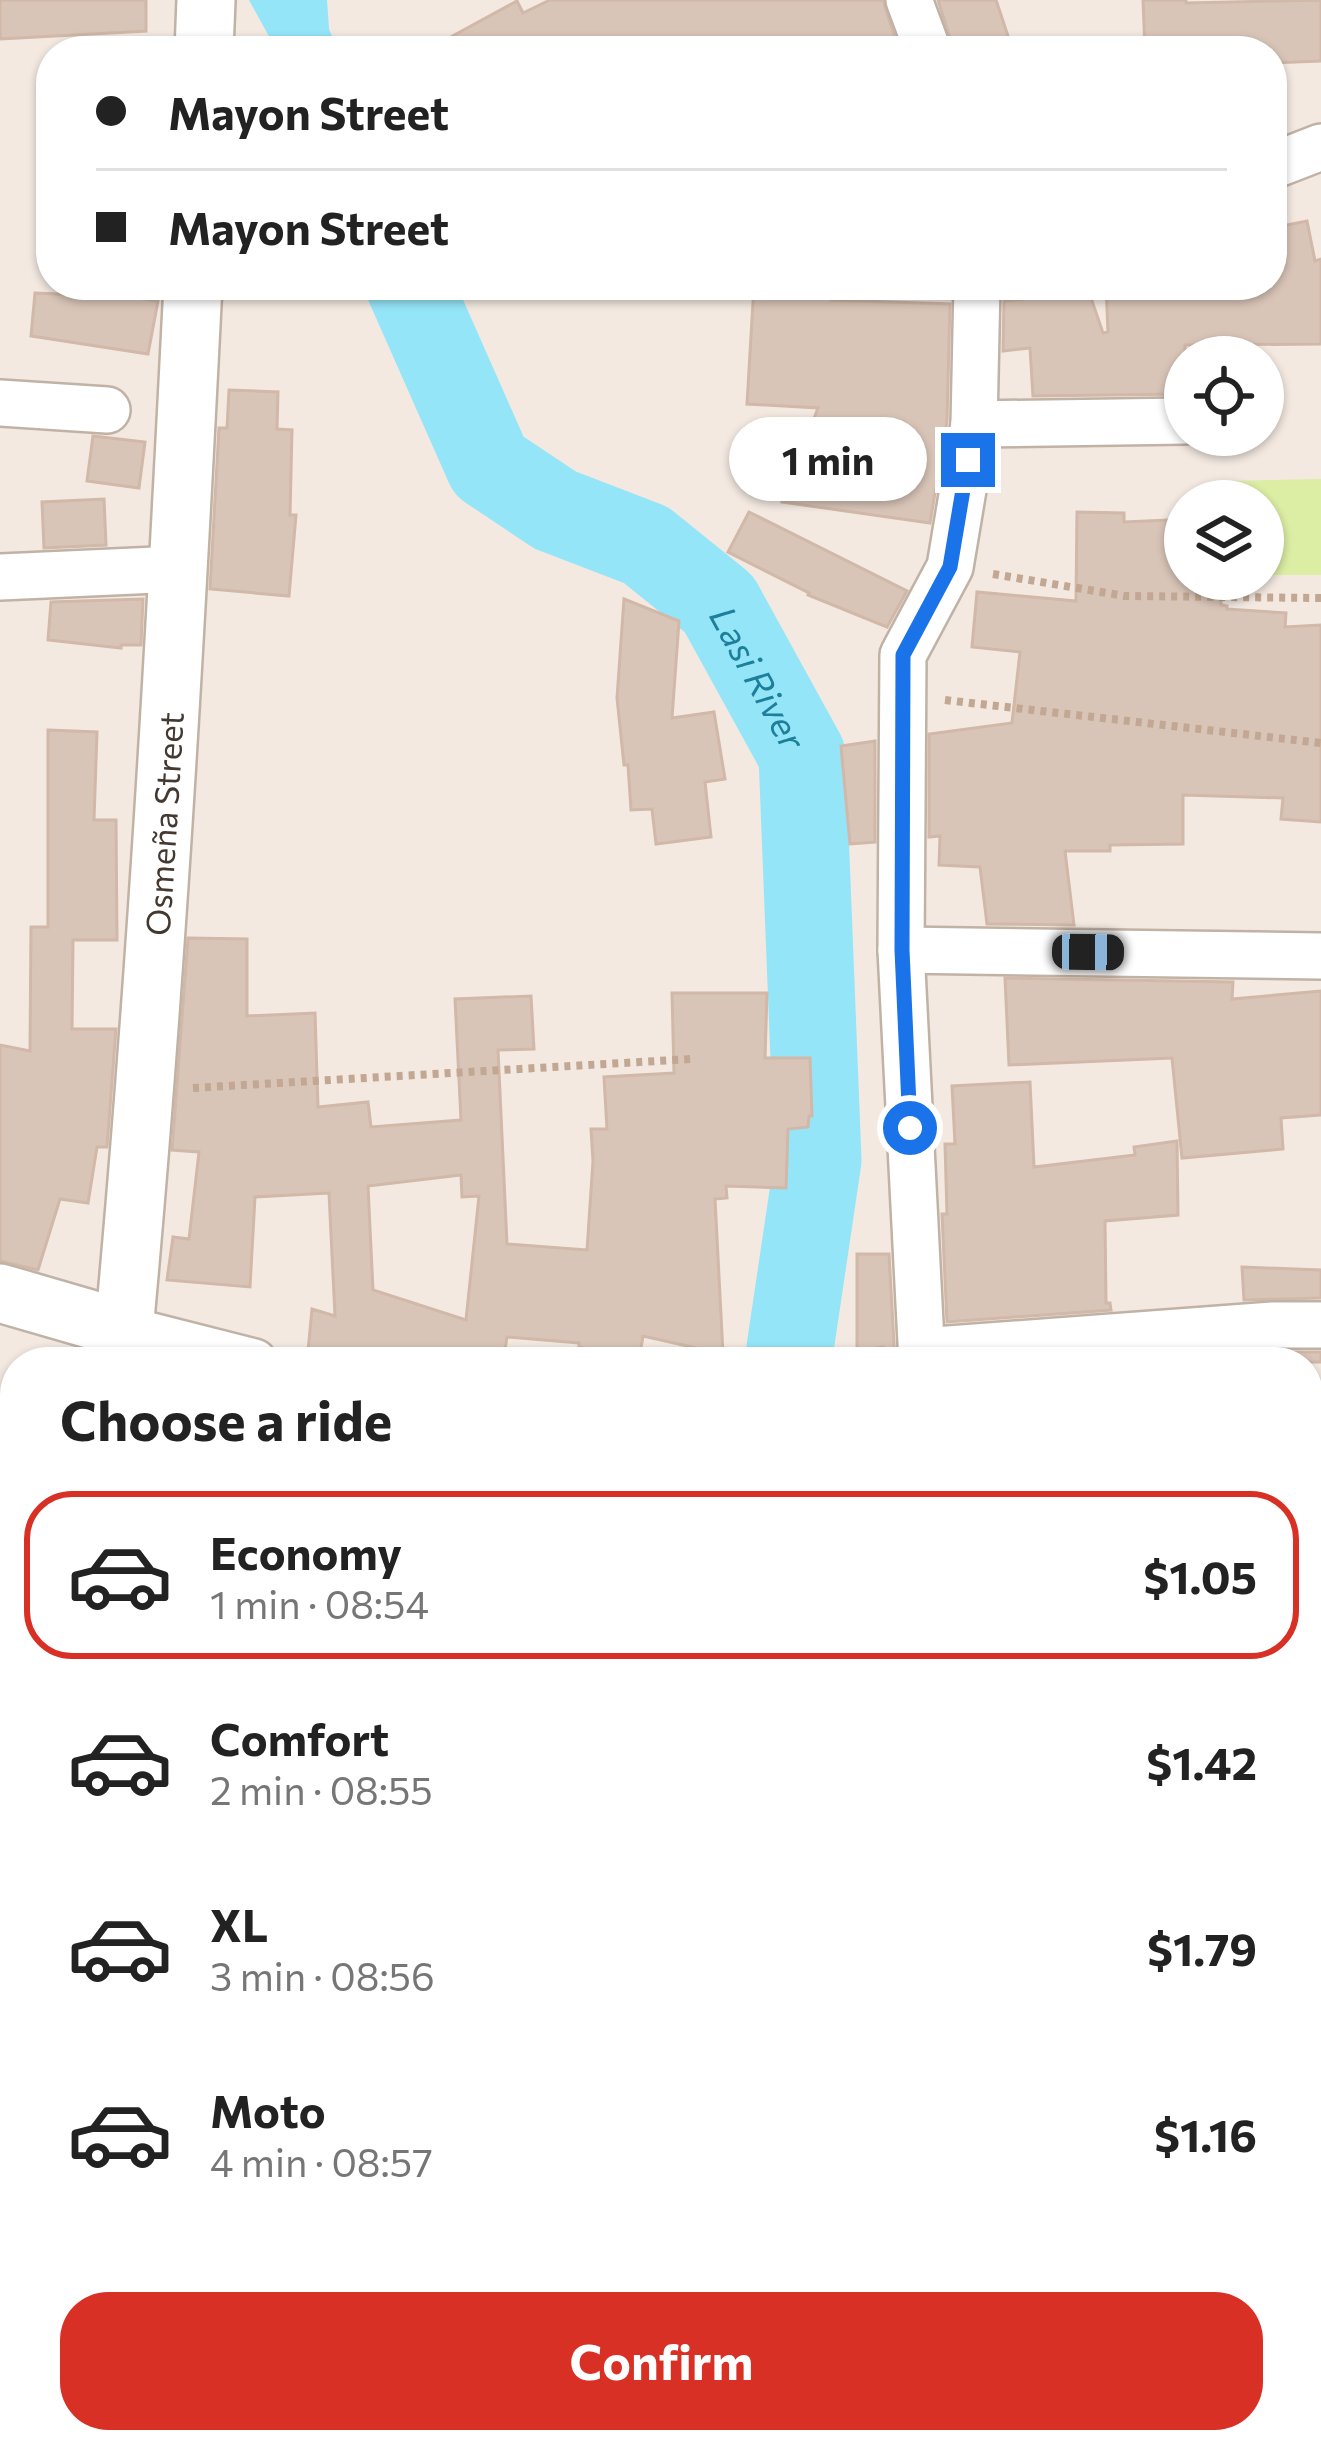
<!DOCTYPE html>
<meta charset="utf-8">
<style>
body{margin:0;font-family:Commissioner,sans-serif;background:#f2f2f2;color:#222;height:100vh;display:flex;flex-direction:column;font-size:45px;white-space:nowrap}
*{box-sizing:border-box;margin:0}
p{font-size:39px;color:#767676}
.icon{flex:none;width:66px;height:66px;fill:none;stroke:currentColor;stroke-width:2;stroke-linecap:round;stroke-linejoin:round}
.map{position:relative;flex:1;overflow:hidden}
.sheet{position:absolute;left:0px;top:1347px;width:1323px;height:1107px;display:flex;flex-direction:column;background:#fff;border-radius:48px 48px 0 0;box-shadow:0 3px 9px #0004}
.sheet>*{flex:none}
.hud{position:absolute;left:36px;top:36px;width:1251px;height:264px;border-radius:48px;box-shadow:0 3px 9px #0004;display:grid;align-content:center;height:264px;padding:0 60px;background:#fff}
.fabs{position:absolute;left:1164px;top:336px;display:grid;gap:24px}
.fabs a{display:grid;place-items:center;width:120px;height:120px;border-radius:50%;background:#fff;box-shadow:0 3px 9px #0004;font-size:60px}
.end{position:absolute;width:54px;height:54px;margin:-27px;border:15px solid #1a73e8;background:#fff;box-shadow:0 0 0 6px #fff}
.from{border-radius:50%}
.bubble{position:absolute;height:84px;border-radius:42px;background:#fff;box-shadow:0 3px 9px #0004;font-size:39px;font-weight:700;line-height:84px;text-align:center}
.car{position:absolute;width:36px;height:72px;margin:-36px -18px;border-radius:15px;box-shadow:0 0 9px 3px #0007;background:linear-gradient(#222 24%,#8ab4d8 0 40%,#222 0 76%,#8ab4d8 0 86%,#222 0)}
.hud b{display:flex;align-items:center;gap:42px;height:114px;font-size:45px}
.hud b+b{border-top:3px solid #e0e0e0}
.hud i{width:30px;height:30px;background:#222}
ul{padding:0;list-style:none}
li{display:flex;align-items:center;gap:36px;height:168px;margin:0 24px 18px;padding:0 36px;border:6px solid transparent;border-radius:48px}
li div{flex:1}
li b{display:block;font-size:45px}
li em{font-style:normal;font-weight:700}
li.active{border-color:#d93025}
li>.icon{width:108px;height:108px;stroke-width:1.5}
h2{padding:0 60px;font-size:54px;line-height:144px}
.button{display:flex;gap:24px;margin-top:auto;padding:24px 60px}
.button a{flex:1;height:138px;border-radius:48px;background:#d93025;color:#fff;font-size:48px;font-weight:700;line-height:138px;text-align:center}
.map>svg:first-child{display:block}
.residential{fill:#e7dace}
.green{fill:#dceda4}
.water{fill:#94e5f8}
.lines{fill:none;stroke-linecap:round;stroke-linejoin:round}
.river{stroke:#94e5f8;stroke-width:87}
.building{fill:#d9c5b8;stroke:#d1b8a8;stroke-width:3;fill-rule:evenodd}
.minor-casing{stroke:#c1b2a6;stroke-width:50}
.tertiary-casing{stroke:#c1b2a6;stroke-width:62}
.secondary-casing{stroke:#dbb68c;stroke-width:70}
.path{stroke:#c2a792;stroke-width:8;stroke-dasharray:6 6;stroke-linecap:butt}
.minor{stroke:#fff;stroke-width:45}
.tertiary{stroke:#fff;stroke-width:57}
.secondary{stroke:#ffe1bf;stroke-width:66}
.route{stroke:#1a73e8;stroke-width:15}
.labels{text-anchor:middle;dominant-baseline:central;stroke-width:9;stroke-linejoin:round;paint-order:stroke}
.street-label{font-size:33px;fill:#443931;stroke:#fff}
.water-label{font-size:36px;font-style:italic;fill:#1d7f99;stroke:#fff}
</style>
<div class="map">
<svg width="1321" height="2452" viewBox="0 0 1321 2452">
<rect width="100%" height="100%" fill="#f3e9e1"/>
<path class="residential" d="M 1308,2427 L 1321,2442 L 1321,2452 L 353,2452 L 352,2439 L 1308,2439 Z"/>
<path class="green" d="M 1321,479 L 1321,575 L 1263,575 L 1263,501 L 1228,501 L 1228,481 Z"/>
<g class="water">
<path d="M 249,0 L 327,0 L 329,29 L 338,51 L 277,51 Z"/>
<path d="M 380,285 L 438,285 L 496,411 L 434,437 Z"/>
</g>
<g class="lines">
<g class="river">
<path id="s1" d="M 409,285 L 489,466 L 555,510 L 646,545 L 719,604 L 802,755 L 818,1160 L 788,1362"/>
<path d="M 280,2439 L 280,2452"/>
</g>
</g>
<g class="building">
<path d="M 0,0 L 146,0 L 146,31 L 0,39 Z"/>
<path d="M 550,0 L 883,0 L 899,51 L 425,51 L 517,1 L 523,13 Z"/>
<path d="M 938,0 L 996,0 L 1013,51 L 954,51 Z"/>
<path d="M 1143,0 L 1186,0 L 1186,3 L 1321,0 L 1321,61 L 1272,63 L 1272,51 L 1145,51 Z"/>
<path d="M 1307,221 L 1315,261 L 1321,259 L 1321,344 L 1185,345 L 1185,394 L 1033,396 L 1030,348 L 1003,351 L 1004,301 L 1089,292 L 1103,333 L 1108,332 L 1106,285 L 1272,285 L 1272,228 Z"/>
<path d="M 754,285 L 832,285 L 831,300 L 950,304 L 947,421 L 930,523 L 782,502 L 818,408 L 747,404 Z"/>
<path d="M 35,293 L 131,297 L 158,301 L 148,354 L 31,336 Z"/>
<path d="M 229,390 L 278,392 L 277,429 L 292,430 L 290,515 L 296,515 L 289,596 L 210,589 L 219,428 L 227,428 Z"/>
<path d="M 93,436 L 145,442 L 139,488 L 87,481 Z"/>
<path d="M 104,499 L 106,545 L 44,548 L 42,502 Z"/>
<path d="M 749,512 L 907,591 L 887,627 L 808,595 L 809,593 L 728,552 Z"/>
<path d="M 1077,512 L 1124,513 L 1124,522 L 1167,520 L 1167,540 L 1185,540 L 1185,579 L 1221,579 L 1221,605 L 1227,606 L 1227,609 L 1286,613 L 1285,627 L 1321,625 L 1321,822 L 1281,819 L 1283,798 L 1183,795 L 1183,844 L 1110,845 L 1110,851 L 1065,851 L 1074,925 L 987,924 L 980,867 L 939,865 L 940,836 L 929,837 L 929,734 L 1012,723 L 1020,652 L 972,647 L 977,592 L 1076,601 Z"/>
<path d="M 143,599 L 141,645 L 121,645 L 121,648 L 48,640 L 51,602 Z"/>
<path d="M 624,599 L 679,621 L 672,718 L 714,712 L 725,779 L 705,782 L 711,837 L 656,844 L 652,809 L 631,810 L 628,765 L 624,765 L 617,698 Z"/>
<path d="M 48,730 L 97,732 L 94,820 L 116,820 L 117,940 L 73,940 L 72,1029 L 116,1029 L 107,1147 L 97,1147 L 88,1203 L 60,1199 L 38,1270 L 0,1261 L 0,1045 L 30,1051 L 31,927 L 48,927 Z"/>
<path d="M 875,741 L 875,842 L 850,844 L 841,746 Z"/>
<path d="M 188,938 L 247,939 L 247,1016 L 315,1013 L 318,1107 L 368,1102 L 371,1127 L 461,1120 L 455,999 L 531,996 L 534,1049 L 498,1050 L 507,1244 L 587,1250 L 593,1161 L 591,1129 L 607,1129 L 604,1077 L 674,1073 L 672,993 L 767,993 L 765,1058 L 810,1058 L 812,1116 L 809,1116 L 808,1127 L 788,1129 L 786,1188 L 726,1186 L 727,1198 L 715,1199 L 723,1354 L 643,1336 L 639,1360 L 579,1347 L 579,1343 L 507,1337 L 503,1362 L 307,1362 L 312,1309 L 335,1316 L 329,1193 L 255,1197 L 250,1287 L 167,1280 L 173,1237 L 189,1239 L 199,1152 L 172,1150 ZM 461,1175 L 462,1197 L 479,1196 L 466,1320 L 373,1290 L 368,1186 Z"/>
<path d="M 1005,978 L 1233,982 L 1232,999 L 1321,991 L 1321,1115 L 1281,1118 L 1283,1149 L 1182,1158 L 1172,1058 L 1009,1065 Z"/>
<path d="M 1030,1082 L 1034,1167 L 1135,1155 L 1134,1147 L 1177,1141 L 1178,1215 L 1105,1221 L 1106,1303 L 1110,1303 L 1111,1310 L 947,1322 L 942,1214 L 947,1214 L 945,1144 L 955,1144 L 952,1086 Z"/>
<path d="M 857,1254 L 889,1254 L 895,1362 L 884,1362 L 883,1347 L 857,1351 Z"/>
<path d="M 1242,1267 L 1321,1270 L 1321,1298 L 1244,1300 Z"/>
<path d="M 1274,1352 L 1321,1352 L 1321,1362 L 1246,1362 L 1246,1354 Z"/>
</g>
<g class="lines">
<g class="minor-casing">
<g id="minor">
<path d="M 909,0 L 928,51"/>
<path d="M 1272,166 L 1321,147"/>
<path d="M 0,403 L 107,410"/>
<path d="M 974,424 L 1185,421"/>
<path d="M 0,577 L 179,569"/>
<path d="M 901,950 L 1321,956"/>
<path d="M 124,1329 L 254,1362"/>
<path d="M 922,1351 L 1273,1325 L 1321,1325"/>
<path d="M 922,1362 L 901,950 L 903,655 L 950,567 L 974,424 L 977,285"/>
<path d="M 0,1511 L 15,1515"/>
<path d="M 0,1728 L 15,1732"/>
<path d="M 0,2020 L 15,2023"/>
<path d="M 339,2439 L 340,2452"/>
<path d="M 622,2439 L 630,2452"/>
<path d="M 862,2439 L 870,2452"/>
<path d="M 1183,2452 L 1194,2439"/>
</g>
</g>
<g class="tertiary-casing">
<g id="tertiary">
<path d="M 204,51 L 206,0"/>
<path d="M 0,1293 L 124,1329"/>
<path id="s2" d="M 121,1362 C 155,1004 175,644 193,285"/>
</g>
</g>
<g class="secondary-casing">
<g id="secondary">
<path d="M 0,2360 L 15,2364"/>
<path d="M 13,2452 L 15,2429"/>
</g>
</g>
<g class="path">
<path d="M 993,574 L 1125,596 L 1321,598"/>
<path d="M 945,700 L 1321,743"/>
<path d="M 193,1088 L 691,1059"/>
<path d="M 1308,1538 L 1321,1538"/>
<path d="M 1308,1801 L 1321,1797"/>
</g>
<use href="#minor" class="minor"/>
<use href="#tertiary" class="tertiary"/>
<use href="#secondary" class="secondary"/>
</g>
<g class="lines">
<path class="route" d="M 910,1128 L 902,950 L 903,655 L 950,567 L 968,460"/>
</g>
<g class="labels">
<g class="street-label">
<text stroke="none"><textPath href="#s2" startOffset="540">Osmeña Street</textPath></text>
</g>
<g class="water-label">
<text stroke="none"><textPath href="#s1" startOffset="552">Lasi River</textPath></text>
</g>
</g>
</svg>
<div class="fabs">
<a><svg class="icon" aria-label="locate" viewBox="0 0 24 24"><circle cx="12" cy="12" r="6"/><path d="M12 2v4M12 18v4M2 12h4M18 12h4"/></svg></a>
<a><svg class="icon" aria-label="layers" viewBox="0 0 24 24"><path d="M12 4l9 5-9 5-9-5zM3 14l9 5 9-5"/></svg></a>
</div>
<i class="end from" style="left:910px;top:1128px"></i>
<i class="end" style="left:968px;top:460px"></i>
<div class="bubble" style="left:729px;top:417px;width:198px">1 min</div>
<i class="car" style="left:1088px;top:952px;rotate:91deg"></i>
<div class="hud">
<b><i class="from"></i>Mayon Street</b>
<b><i></i>Mayon Street</b>
</div>
<section class="sheet">
<h2>Choose a ride</h2>
<ul>
<li class="active"><svg class="icon" aria-label="car" viewBox="0 0 24 24"><path d="M5 17H2v-5l4-1 3-4h7l3 4 3 1v5h-3M9 17h6M6 11h13"/><circle cx="7" cy="17" r="2"/><circle cx="17" cy="17" r="2"/></svg><div><b>Economy</b><p>1 min · 08:54</p></div><em>$1.05</em></li>
<li><svg class="icon" aria-label="car" viewBox="0 0 24 24"><path d="M5 17H2v-5l4-1 3-4h7l3 4 3 1v5h-3M9 17h6M6 11h13"/><circle cx="7" cy="17" r="2"/><circle cx="17" cy="17" r="2"/></svg><div><b>Comfort</b><p>2 min · 08:55</p></div><em>$1.42</em></li>
<li><svg class="icon" aria-label="car" viewBox="0 0 24 24"><path d="M5 17H2v-5l4-1 3-4h7l3 4 3 1v5h-3M9 17h6M6 11h13"/><circle cx="7" cy="17" r="2"/><circle cx="17" cy="17" r="2"/></svg><div><b>XL</b><p>3 min · 08:56</p></div><em>$1.79</em></li>
<li><svg class="icon" aria-label="car" viewBox="0 0 24 24"><path d="M5 17H2v-5l4-1 3-4h7l3 4 3 1v5h-3M9 17h6M6 11h13"/><circle cx="7" cy="17" r="2"/><circle cx="17" cy="17" r="2"/></svg><div><b>Moto</b><p>4 min · 08:57</p></div><em>$1.16</em></li>
</ul>
<div class="button"><a>Confirm</a></div>
</section>
</div>
